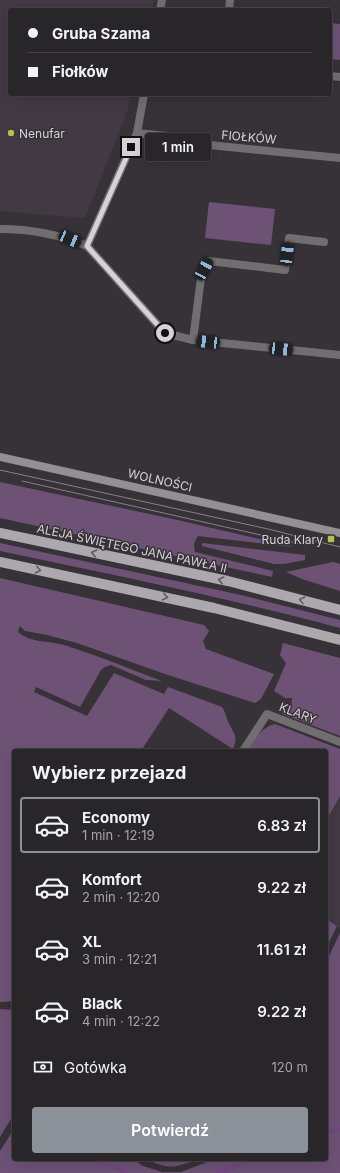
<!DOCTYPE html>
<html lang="pl">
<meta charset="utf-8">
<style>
body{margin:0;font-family:Inter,sans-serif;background:#312e32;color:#f1f3f6;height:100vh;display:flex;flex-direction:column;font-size:15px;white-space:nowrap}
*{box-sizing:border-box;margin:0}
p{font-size:13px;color:#a5a5a8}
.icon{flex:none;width:22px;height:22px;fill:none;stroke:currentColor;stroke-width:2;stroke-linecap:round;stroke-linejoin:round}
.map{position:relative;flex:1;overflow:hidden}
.drawer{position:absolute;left:12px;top:749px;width:316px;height:412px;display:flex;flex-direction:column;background:#29262a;border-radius:4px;box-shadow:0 4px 16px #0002,0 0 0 1px #454347}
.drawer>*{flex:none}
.hud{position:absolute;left:8px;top:8px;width:324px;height:88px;border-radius:4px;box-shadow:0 4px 16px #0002,0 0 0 1px #454347;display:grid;align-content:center;height:88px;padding:0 20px;background:#29262a}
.end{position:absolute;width:18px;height:18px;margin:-9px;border:5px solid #d5d1d6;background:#111;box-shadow:0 0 0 2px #111}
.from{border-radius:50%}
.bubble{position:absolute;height:28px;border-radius:4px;background:#29262a;box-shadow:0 4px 16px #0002,0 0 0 1px #454347;font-size:13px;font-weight:600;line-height:28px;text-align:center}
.car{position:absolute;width:12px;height:24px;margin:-12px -6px;border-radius:5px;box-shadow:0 0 3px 1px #0007;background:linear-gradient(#222 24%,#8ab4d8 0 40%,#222 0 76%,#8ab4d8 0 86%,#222 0)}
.hud b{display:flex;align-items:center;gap:14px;height:38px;font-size:15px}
.hud b+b{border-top:1px solid #454347}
.hud i{width:10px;height:10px;background:#f1f3f6}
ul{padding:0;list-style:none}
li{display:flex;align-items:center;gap:12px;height:56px;margin:0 8px 6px;padding:0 12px;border:2px solid transparent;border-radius:4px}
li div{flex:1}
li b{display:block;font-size:15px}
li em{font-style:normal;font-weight:600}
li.on{border-color:#8c9099}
li>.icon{width:36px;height:36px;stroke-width:1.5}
h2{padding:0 20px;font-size:18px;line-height:48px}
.pay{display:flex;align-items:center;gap:10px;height:44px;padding:0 20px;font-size:15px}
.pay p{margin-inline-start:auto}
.primary-button{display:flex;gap:8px;margin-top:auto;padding:8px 20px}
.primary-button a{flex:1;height:46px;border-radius:4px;background:#8c9099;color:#fff;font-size:16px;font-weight:600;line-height:46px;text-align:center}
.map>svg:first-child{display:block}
.built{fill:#423945}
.green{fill:#6d5276}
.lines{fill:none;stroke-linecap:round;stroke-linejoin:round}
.stream{stroke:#724780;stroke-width:4}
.street{stroke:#716e72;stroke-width:8}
.secondary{stroke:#938f94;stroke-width:8}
.primary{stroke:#ada7ae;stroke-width:10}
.tram{stroke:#868187;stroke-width:1}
.oneway{stroke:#605b61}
.route{stroke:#d5d1d6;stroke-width:5}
.poi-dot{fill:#b3c24b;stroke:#373238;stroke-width:1.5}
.labels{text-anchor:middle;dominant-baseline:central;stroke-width:3;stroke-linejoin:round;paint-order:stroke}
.poi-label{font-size:12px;fill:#d5d1d6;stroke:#373238;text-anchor:start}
.street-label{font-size:12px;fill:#d5d1d6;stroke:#373238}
</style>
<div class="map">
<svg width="340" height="1173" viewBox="0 0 340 1173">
<rect width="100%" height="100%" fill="#373238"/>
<g class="built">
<path d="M 0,0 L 154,0 L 152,10 L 10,10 L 10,94 L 131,94 L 128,109 L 85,218 L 0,211 Z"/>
<path d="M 340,796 L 340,928 L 326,919 L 326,821 Z"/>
</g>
<g class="green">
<path d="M 330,23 L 340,24 L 340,60 L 330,59 Z"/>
<path d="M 209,202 L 275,209 L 271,245 L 205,238 Z"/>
<path d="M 0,482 L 173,519 L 294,547 L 198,536 C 194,542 193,545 195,552 L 273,571 L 272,577 L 0,518 Z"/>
<path d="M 0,543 L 241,595 L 340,620 L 340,628 C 228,598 114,575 0,551 Z"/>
<path d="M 202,543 L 305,555 L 305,560 L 284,564 L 274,564 L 202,546 Z"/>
<path d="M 333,562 L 340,564 L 340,591 L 302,579 L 286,572 Z"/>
<path d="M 0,578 L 204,625 L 209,631 L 203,641 L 206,649 L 274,674 L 261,699 L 255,703 L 168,675 L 77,643 L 47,635 L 25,631 L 20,626 L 18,632 C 32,644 50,640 67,646 C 99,656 130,669 162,681 L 146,680 L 111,665 L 105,667 L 101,670 L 80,707 L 36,687 L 34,692 L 87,716 L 114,673 L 164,694 L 168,687 L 222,707 C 225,711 226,716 228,722 C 233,733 239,735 233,749 L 169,708 L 141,751 L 14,751 L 14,1001 L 1,1002 L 0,1002 Z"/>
<path d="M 283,643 L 340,658 L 340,736 L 282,714 L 283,708 L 291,710 L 292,698 L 285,698 L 274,691 L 286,663 L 280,655 Z"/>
<path d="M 275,724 L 340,749 L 340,796 L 326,821 L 326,751 L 248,751 C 255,739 261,727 275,724 Z"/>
<path d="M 326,919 L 337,926 L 326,948 Z"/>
<path d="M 340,933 L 340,1173 L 0,1173 L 0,1151 L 14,1129 L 14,1159 L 133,1159 L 143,1166 L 162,1172 L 181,1172 L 215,1159 L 326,1159 L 326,962 Z"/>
<path d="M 0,1009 L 14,1010 L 14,1114 L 0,1137 Z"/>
<path d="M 146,1159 L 198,1159 C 173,1168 170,1170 146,1159 Z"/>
</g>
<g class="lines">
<g class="stream">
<path d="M 326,1133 L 340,1129"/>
<path d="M 97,1159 L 126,1173"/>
<path d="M 218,1173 L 227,1170 L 249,1159"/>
</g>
<g class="street">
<path d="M 160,10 L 162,0"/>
<path d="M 229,10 L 230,0"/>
<path d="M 330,76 L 340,77"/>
<path d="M 137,133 L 144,94"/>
<path d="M 0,229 C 32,229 58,234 87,246 L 165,333 L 193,340 L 340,355"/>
<path d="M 87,246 L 137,133 L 167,136 L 189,143 L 340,158"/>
<path d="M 193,340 L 201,278 L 209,261 L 285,270 L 289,238 L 324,242"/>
<path d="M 243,751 L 267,714 L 340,742"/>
</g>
<path class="secondary" d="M 0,457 L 340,533"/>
<g class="primary">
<path d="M 0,533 L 228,581 L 340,610"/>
<path d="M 0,562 L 214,608 L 340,640"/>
</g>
<g class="tram">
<path d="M 0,470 L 268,529 L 340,547"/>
<path d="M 22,481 L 305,545"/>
</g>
</g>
<defs><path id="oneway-chevron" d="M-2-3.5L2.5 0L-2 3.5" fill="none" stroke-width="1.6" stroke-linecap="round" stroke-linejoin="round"/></defs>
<g class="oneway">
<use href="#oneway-chevron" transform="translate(94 553) rotate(-168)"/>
<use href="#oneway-chevron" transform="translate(38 570) rotate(12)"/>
<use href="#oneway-chevron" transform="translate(221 580) rotate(-168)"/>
<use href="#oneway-chevron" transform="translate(165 597) rotate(13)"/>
<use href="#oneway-chevron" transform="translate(302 600) rotate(-166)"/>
</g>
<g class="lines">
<path class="route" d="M 131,147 L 87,246 L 165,333"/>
</g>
<g class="poi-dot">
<circle cx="11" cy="133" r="4"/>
<rect x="327" y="535" width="8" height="8" rx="2"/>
</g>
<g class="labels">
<g class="poi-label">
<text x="19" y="133">Nenufar</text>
<text x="323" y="539" text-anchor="end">Ruda Klary</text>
</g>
<g class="street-label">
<text transform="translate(249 137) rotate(5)">FIOŁKÓW</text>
<text transform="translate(160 480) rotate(13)">WOLNOŚCI</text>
<text transform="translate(132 548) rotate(12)">ALEJA ŚWIĘTEGO JANA PAWŁA II</text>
<text transform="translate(298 713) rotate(21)">KLARY</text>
</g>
</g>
</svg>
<i class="end from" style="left:165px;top:333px"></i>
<i class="end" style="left:131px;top:147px"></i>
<div class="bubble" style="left:145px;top:133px;width:66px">1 min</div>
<i class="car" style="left:70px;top:239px;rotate:113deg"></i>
<i class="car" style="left:287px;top:254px;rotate:6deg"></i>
<i class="car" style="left:204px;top:269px;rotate:29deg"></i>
<i class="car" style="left:208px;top:342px;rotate:276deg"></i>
<i class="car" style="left:281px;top:349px;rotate:96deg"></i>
<div class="hud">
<b><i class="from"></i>Gruba Szama</b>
<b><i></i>Fiołków</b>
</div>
<section class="drawer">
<h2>Wybierz przejazd</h2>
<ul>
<li class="on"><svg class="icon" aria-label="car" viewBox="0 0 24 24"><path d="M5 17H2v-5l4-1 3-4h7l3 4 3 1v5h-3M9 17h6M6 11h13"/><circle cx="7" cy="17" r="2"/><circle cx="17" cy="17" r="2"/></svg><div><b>Economy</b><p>1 min · 12:19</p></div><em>6.83 zł</em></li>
<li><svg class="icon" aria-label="car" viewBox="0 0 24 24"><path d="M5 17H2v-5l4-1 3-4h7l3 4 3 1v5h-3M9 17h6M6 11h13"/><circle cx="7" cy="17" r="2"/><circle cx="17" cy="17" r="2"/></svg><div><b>Komfort</b><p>2 min · 12:20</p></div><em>9.22 zł</em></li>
<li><svg class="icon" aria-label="car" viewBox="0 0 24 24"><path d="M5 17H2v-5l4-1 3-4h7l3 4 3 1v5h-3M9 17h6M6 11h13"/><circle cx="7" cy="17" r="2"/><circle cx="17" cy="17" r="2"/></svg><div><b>XL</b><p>3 min · 12:21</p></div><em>11.61 zł</em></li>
<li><svg class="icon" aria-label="car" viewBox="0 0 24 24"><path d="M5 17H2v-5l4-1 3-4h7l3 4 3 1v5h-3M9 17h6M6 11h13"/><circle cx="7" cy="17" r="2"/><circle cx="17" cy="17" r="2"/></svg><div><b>Black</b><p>4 min · 12:22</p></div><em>9.22 zł</em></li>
</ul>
<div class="pay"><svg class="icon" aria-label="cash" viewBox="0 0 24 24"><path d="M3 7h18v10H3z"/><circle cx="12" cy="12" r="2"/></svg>Gotówka<p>120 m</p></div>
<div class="primary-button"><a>Potwierdź</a></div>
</section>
</div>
